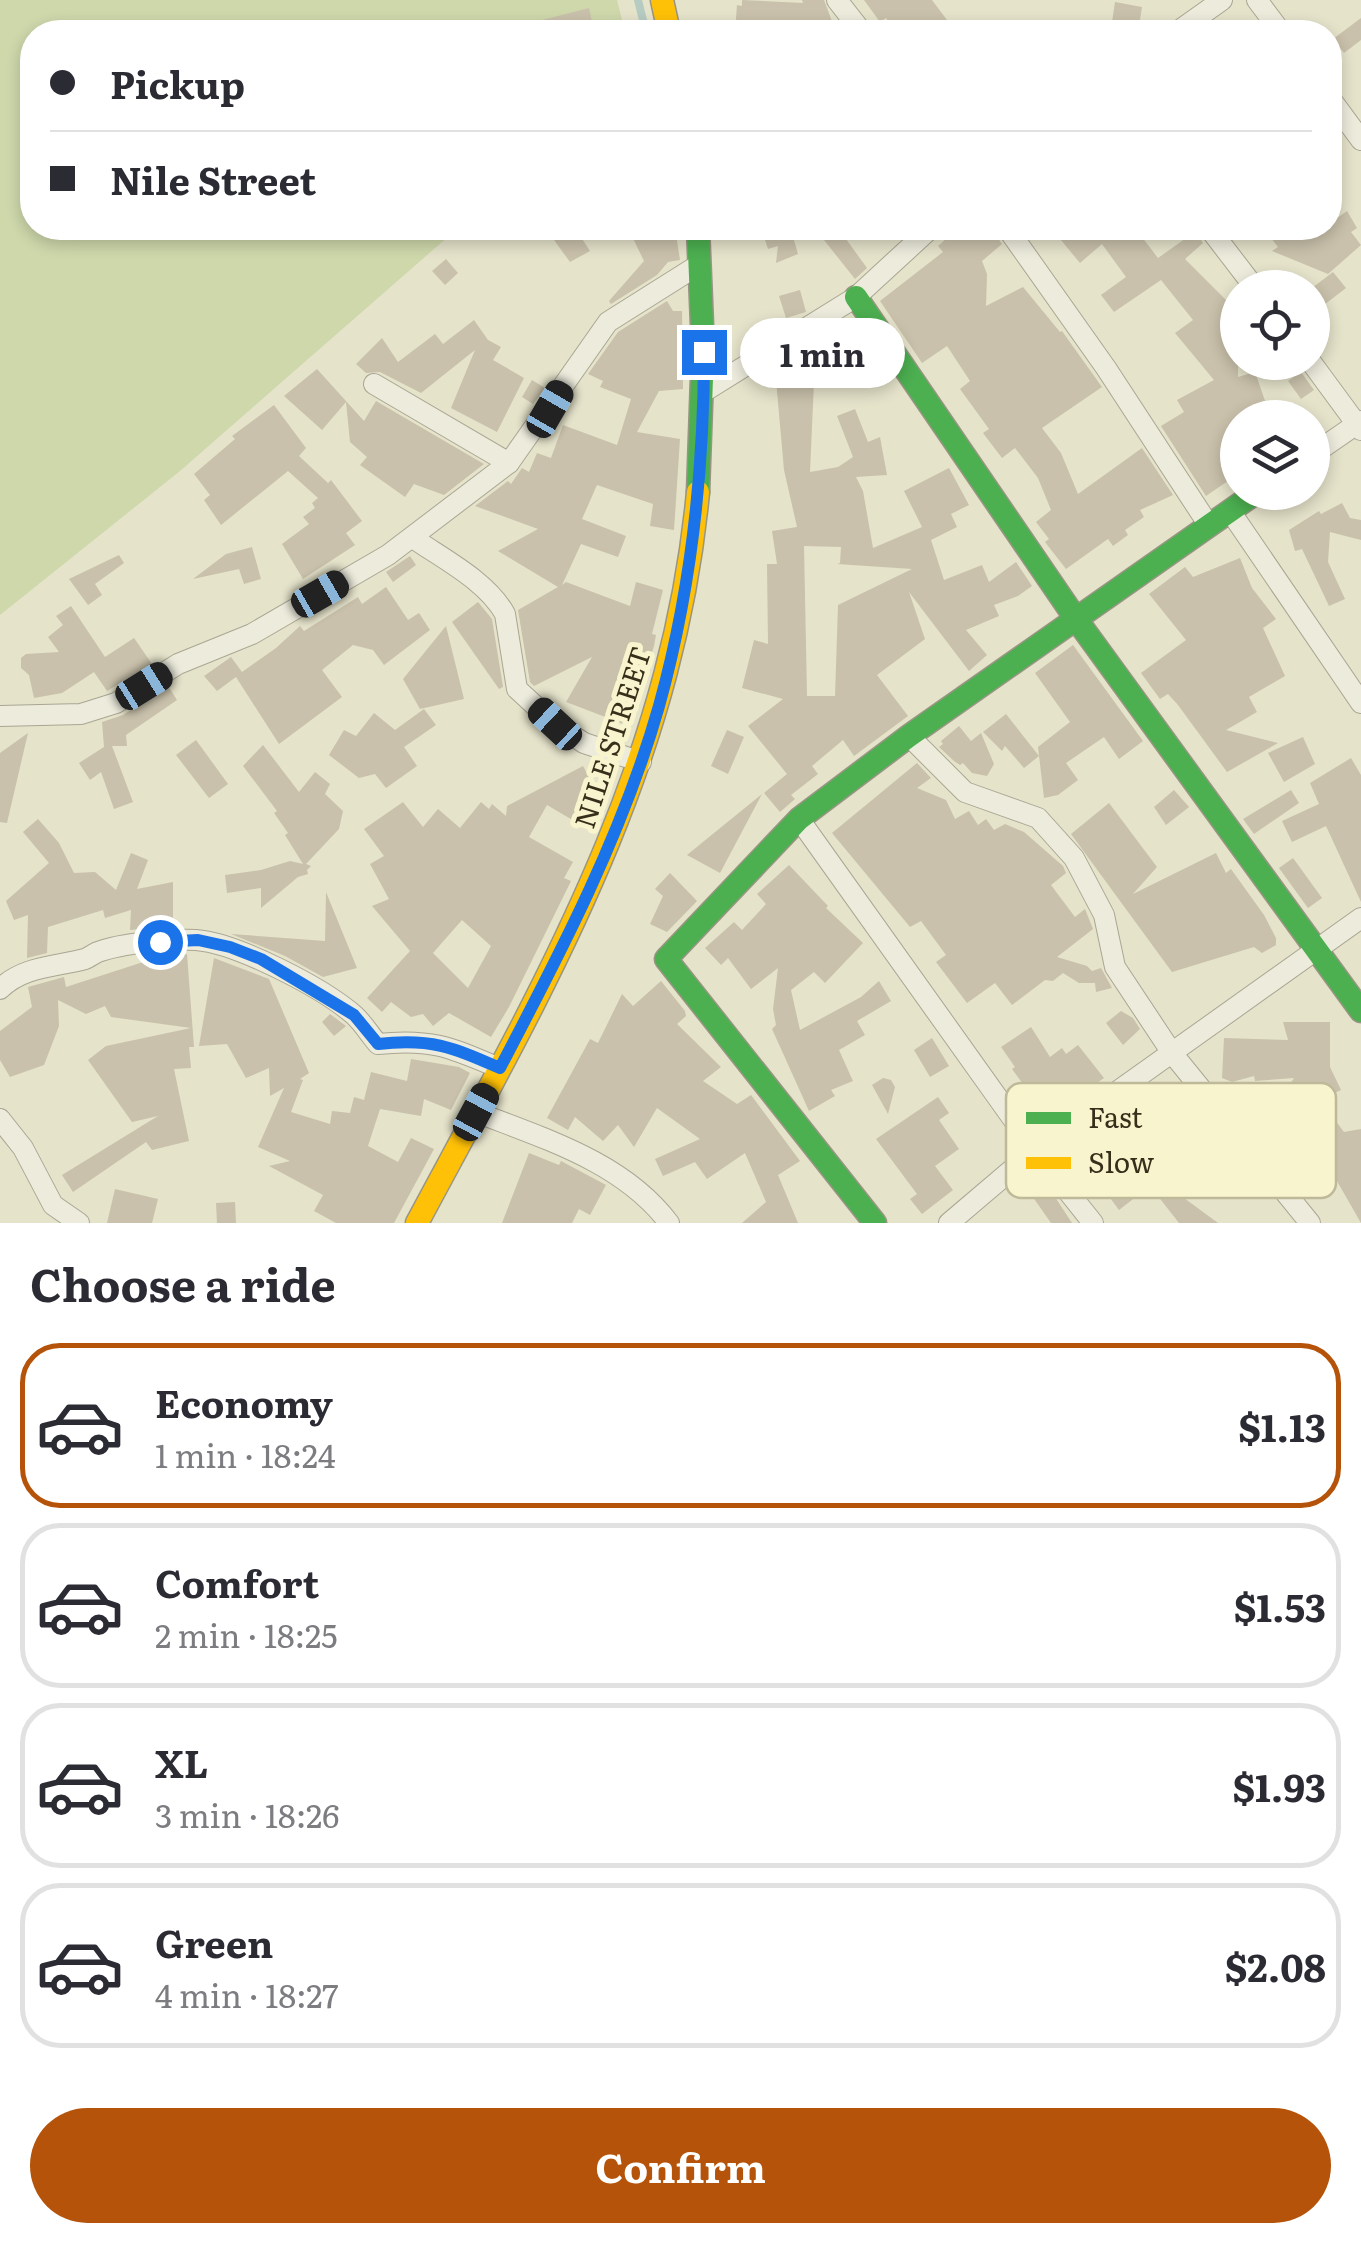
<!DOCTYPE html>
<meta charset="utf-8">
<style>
body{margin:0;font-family:Literata,serif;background:#f7f7f7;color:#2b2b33;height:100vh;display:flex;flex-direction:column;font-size:38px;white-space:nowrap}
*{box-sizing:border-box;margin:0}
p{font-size:32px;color:#7c7c81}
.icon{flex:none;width:55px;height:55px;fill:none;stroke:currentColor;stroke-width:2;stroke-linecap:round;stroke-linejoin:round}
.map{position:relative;height:1223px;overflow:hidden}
.details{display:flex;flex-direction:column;background:#fff;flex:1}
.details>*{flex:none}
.top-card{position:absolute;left:20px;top:20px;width:1322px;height:220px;border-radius:40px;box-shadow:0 5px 15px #0003;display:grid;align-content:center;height:220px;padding:0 30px;background:#fff}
.tools{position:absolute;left:1220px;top:270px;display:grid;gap:20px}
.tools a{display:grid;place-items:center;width:110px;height:110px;border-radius:50%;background:#fff;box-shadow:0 5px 15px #0003;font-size:50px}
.end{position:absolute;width:45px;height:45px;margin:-22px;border:12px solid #1a73e8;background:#fff;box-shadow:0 0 0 5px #fff}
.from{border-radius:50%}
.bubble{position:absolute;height:70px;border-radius:35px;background:#fff;box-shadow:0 5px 15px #0003;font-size:32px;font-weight:700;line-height:70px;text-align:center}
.car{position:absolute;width:30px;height:60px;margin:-30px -15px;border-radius:12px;box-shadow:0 0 8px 2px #0007;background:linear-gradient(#222 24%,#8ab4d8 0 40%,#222 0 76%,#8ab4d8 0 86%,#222 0)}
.top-card b{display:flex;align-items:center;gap:35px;height:95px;font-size:38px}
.top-card b+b{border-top:2px solid #e1e1e2}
.top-card i{width:25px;height:25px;background:#2b2b33}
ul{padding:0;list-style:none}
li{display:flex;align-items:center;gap:30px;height:165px;margin:0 20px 15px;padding:0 10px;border:5px solid #e1e1e2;border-radius:40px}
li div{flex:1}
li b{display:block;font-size:38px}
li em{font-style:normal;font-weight:700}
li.selected{border-color:#b45309}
li>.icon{width:90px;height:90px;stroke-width:1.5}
h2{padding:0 30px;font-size:45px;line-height:120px}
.action{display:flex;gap:20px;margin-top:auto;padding:20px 30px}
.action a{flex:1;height:115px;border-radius:60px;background:#b45309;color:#fff;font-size:40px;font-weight:700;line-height:115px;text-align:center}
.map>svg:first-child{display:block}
.grass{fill:#ced8ab}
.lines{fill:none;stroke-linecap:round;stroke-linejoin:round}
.stream{stroke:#b6ccc2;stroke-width:8}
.building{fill:#c9c1ab;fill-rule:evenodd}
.street-casing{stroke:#aaa693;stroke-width:22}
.fast-casing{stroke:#999584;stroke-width:25}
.slow-casing{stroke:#999584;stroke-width:25}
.street{stroke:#ecebdc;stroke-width:20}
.fast{stroke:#4caf50;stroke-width:22}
.slow{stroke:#ffc107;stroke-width:22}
.route{stroke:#1a73e8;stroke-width:12}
.labels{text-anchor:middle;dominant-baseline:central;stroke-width:10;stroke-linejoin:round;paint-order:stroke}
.street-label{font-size:28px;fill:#382f1b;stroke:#f8f4ce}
.key{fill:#f8f4ce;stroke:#beb998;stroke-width:2.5}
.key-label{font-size:28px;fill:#382f1b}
</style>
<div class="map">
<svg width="1361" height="1223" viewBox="0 0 1361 1223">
<rect width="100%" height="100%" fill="#e5e3ca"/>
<path class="grass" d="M 0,0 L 617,0 L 625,32 L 32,32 L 32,228 L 458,228 L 180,471 L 0,615 Z"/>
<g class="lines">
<path class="stream" d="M 638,0 L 646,32"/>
</g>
<g class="building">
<path d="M 742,0 L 803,3 L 802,0 L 824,0 L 836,32 L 735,32 L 737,5 L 742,6 Z"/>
<path d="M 864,0 L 932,0 L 956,32 L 896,32 L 886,18 L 880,22 Z"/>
<path d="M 1115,2 L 1142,7 L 1139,26 L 1112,22 Z"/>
<path d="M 589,8 L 593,26 L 565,32 L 520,32 L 519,26 Z"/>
<path d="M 1361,18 L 1361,40 L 1344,53 L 1333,39 Z"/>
<path d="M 1347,211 L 1357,228 L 1351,232 L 1361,245 L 1328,274 L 1272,251 L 1278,247 L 1263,228 L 1330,228 L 1330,223 Z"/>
<path d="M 575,228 L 590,251 L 570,262 L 554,240 Z"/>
<path d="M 628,228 L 675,228 L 680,260 L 668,262 L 657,275 L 611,304 L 609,301 L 644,261 Z"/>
<path d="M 761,228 L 822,228 L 822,230 L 794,240 L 798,254 L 776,263 L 778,246 L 768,249 Z"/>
<path d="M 830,228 L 838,228 L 867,268 L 855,279 L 820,235 Z"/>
<path d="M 958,228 L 972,228 L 981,238 L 992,229 L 1002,244 L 982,261 L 987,274 L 986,306 L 1023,287 L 1060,332 L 1062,331 L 1102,387 L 1042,428 L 1061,453 L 1078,494 L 1142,448 L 1173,495 L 1140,510 L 1144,517 L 1125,530 L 1128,535 L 1113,546 L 1108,539 L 1066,569 L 1045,542 L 1049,539 L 1036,522 L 1051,510 L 1038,478 L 1015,448 L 1002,458 L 983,433 L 989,429 L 960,389 L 970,381 L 947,346 L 922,363 L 880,301 L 943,252 L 938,246 Z"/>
<path d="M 1051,228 L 1135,228 L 1158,258 L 1196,231 L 1203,243 L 1185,259 L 1231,305 L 1221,314 L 1238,331 L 1238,377 L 1255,372 L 1271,418 L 1238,418 L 1238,474 L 1206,496 L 1161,426 L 1184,412 L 1177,400 L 1214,380 L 1175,333 L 1193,320 L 1161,280 L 1114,312 L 1101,295 L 1126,277 L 1102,244 L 1080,263 Z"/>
<path d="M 446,259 L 458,273 L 445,285 L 432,271 Z"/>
<path d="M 1333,272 L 1346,288 L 1320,308 L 1312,299 L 1312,288 Z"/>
<path d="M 800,290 L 806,312 L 786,318 L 779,296 Z"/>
<path d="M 667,301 L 673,311 L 682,311 L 683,389 L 659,391 L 637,432 L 680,439 L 674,530 L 650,526 L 653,504 L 597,485 L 582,519 L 626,536 L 618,557 L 581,544 L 562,585 L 566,582 L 630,606 L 636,582 L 663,590 L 652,634 L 656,635 L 654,646 L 629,726 L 566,702 L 592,657 L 534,686 L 530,682 L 518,610 L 558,587 L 498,551 L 538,529 L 475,506 L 508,481 L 511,484 L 522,468 L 529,472 L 537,453 L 551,458 L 563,425 L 617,445 L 631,399 L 600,387 L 603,381 L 588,374 L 618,332 Z"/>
<path d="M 474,320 L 488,340 L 501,347 L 493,360 L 524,378 L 497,432 L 451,408 L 475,350 L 421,393 L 380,372 L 366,373 L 356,364 L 382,338 L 398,362 L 435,334 L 443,344 Z"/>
<path d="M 858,330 L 877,359 L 862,367 L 822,374 L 818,353 L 829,351 Z"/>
<path d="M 815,360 L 810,472 L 838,467 L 853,457 L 837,416 L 855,409 L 868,442 L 880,437 L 887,475 L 856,477 L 863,491 L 873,548 L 922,527 L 904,491 L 949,468 L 969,505 L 951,514 L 957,527 L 931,540 L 944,580 L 982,565 L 989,582 L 1016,562 L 1032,586 L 1018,596 L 994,605 L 999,616 L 966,630 L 987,655 L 969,671 L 909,592 L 925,639 L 877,675 L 908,716 L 854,756 L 843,740 L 812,766 L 818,774 L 791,795 L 795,799 L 780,812 L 764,793 L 787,774 L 748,726 L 783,699 L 742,688 L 754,640 L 768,644 L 767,564 L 777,564 L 772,531 L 797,527 L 784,470 L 776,380 L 786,379 L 784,365 ZM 804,546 L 841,547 L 840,563 L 837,564 L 912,569 L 838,605 L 835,696 L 807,696 Z"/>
<path d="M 317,369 L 364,421 L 376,401 L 484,464 L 444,495 L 414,484 L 405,497 L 360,465 L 367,457 L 350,442 L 346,402 L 322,430 L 284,396 Z"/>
<path d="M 1301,372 L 1314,390 L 1301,399 L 1288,381 Z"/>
<path d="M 532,380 L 545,388 L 533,404 L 522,397 Z"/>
<path d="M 274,405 L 306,448 L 299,456 L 328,483 L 331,480 L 362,521 L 346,533 L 355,545 L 303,579 L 282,544 L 309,524 L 303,517 L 315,508 L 312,503 L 318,498 L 288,471 L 221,525 L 204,500 L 210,495 L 194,474 L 235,439 L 232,436 Z"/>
<path d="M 1342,503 L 1350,518 L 1361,520 L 1361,540 L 1330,532 L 1328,562 L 1345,599 L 1329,606 L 1302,549 L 1295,551 L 1289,530 L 1319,511 L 1321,514 Z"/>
<path d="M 252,547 L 261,579 L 244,584 L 239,569 L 193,579 L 226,554 Z"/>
<path d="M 119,555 L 124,563 L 95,584 L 102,595 L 88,605 L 69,579 Z"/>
<path d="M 410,556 L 416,565 L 393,582 L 386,572 Z"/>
<path d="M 1240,558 L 1252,588 L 1276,619 L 1263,628 L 1285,676 L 1249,697 L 1257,712 L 1226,730 L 1278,743 L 1227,772 L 1178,705 L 1168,694 L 1160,699 L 1141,673 L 1186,640 L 1149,594 L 1185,567 L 1193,577 Z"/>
<path d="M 386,587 L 408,620 L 419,613 L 430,630 L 384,665 L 373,650 L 353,645 L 322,670 L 342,697 L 279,744 L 236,677 L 217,691 L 204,676 L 231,657 L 242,672 L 276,648 L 300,626 L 304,631 L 358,597 L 362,604 Z"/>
<path d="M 478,602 L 492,619 L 503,687 L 499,689 L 452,622 Z"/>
<path d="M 71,606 L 105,657 L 134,638 L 152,664 L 107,691 L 94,672 L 62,693 L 34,698 L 29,675 L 21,668 L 21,658 L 26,654 L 59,652 L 48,637 L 63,625 L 56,616 Z"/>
<path d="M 446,626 L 464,699 L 420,709 L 403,679 Z"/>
<path d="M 1073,645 L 1143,741 L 1119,759 L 1104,737 L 1066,763 L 1078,780 L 1058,795 L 1044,798 L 1038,747 L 1070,722 L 1035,673 Z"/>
<path d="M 168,686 L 177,700 L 126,735 L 127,746 L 112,746 L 133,802 L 114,809 L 101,772 L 90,780 L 79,763 L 104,747 L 102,722 L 123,715 Z"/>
<path d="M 424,709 L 436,725 L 404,747 L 417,766 L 386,788 L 375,774 L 359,778 L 329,755 L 344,730 L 356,736 L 374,713 L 395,730 Z"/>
<path d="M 1006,714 L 1039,756 L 1024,768 L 1005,746 L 1002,751 L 983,732 Z"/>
<path d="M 959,726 L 971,741 L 981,733 L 994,764 L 987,776 L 972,773 L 963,763 L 960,765 L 954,761 L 939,747 L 943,744 L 941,741 Z"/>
<path d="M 727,730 L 744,737 L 728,774 L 711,766 Z"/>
<path d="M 28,733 L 7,823 L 0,822 L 0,753 Z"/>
<path d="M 1303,737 L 1315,764 L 1284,782 L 1268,753 Z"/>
<path d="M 196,740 L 228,784 L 209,798 L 176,755 Z"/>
<path d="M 263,745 L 299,792 L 315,772 L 330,784 L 325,794 L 343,811 L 339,829 L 306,864 L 311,866 L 307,870 L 308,874 L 298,877 L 261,908 L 261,888 L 227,893 L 225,875 L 261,870 L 290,861 L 303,864 L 285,835 L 288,833 L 274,813 L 277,811 L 243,766 Z"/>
<path d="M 1351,758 L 1361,775 L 1361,902 L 1326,826 L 1292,842 L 1282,821 L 1319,804 L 1310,783 Z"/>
<path d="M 917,763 L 931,778 L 917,788 L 946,800 L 955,819 L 969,811 L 978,825 L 986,819 L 994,830 L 1005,824 L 1024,832 L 1063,866 L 1066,873 L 1051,885 L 1075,917 L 1085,909 L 1093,929 L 1057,957 L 1087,966 L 1092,971 L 1101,968 L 1112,988 L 1096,992 L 1095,983 L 1079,983 L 1063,973 L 1053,981 L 1045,980 L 1012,1005 L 995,983 L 967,1003 L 936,962 L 946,955 L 921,921 L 910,927 L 832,833 Z"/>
<path d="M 583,766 L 600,798 L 581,825 L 547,805 L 529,837 L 573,862 L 564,878 L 571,881 L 509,1007 L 491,1037 L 449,1013 L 433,1026 L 423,1014 L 411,1017 L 391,1002 L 382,1012 L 367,998 L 410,951 L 372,906 L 389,899 L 370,864 L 384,856 L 364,829 L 403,802 L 423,827 L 438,809 L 460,828 L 481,802 L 489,809 L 492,804 L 506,816 L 507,806 ZM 462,920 L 491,946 L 468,988 L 433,953 Z"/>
<path d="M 1174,790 L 1189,807 L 1166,825 L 1154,807 Z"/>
<path d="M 1291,790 L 1299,803 L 1254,834 L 1243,819 Z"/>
<path d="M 762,794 L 720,873 L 687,855 Z"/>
<path d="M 1109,803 L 1157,867 L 1133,894 L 1216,853 L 1226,873 L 1231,869 L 1264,915 L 1276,938 L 1276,945 L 1262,953 L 1254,947 L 1172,972 L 1071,834 Z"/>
<path d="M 38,819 L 59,843 L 74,873 L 95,872 L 116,890 L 131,853 L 148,860 L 137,889 L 173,882 L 173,926 L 130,930 L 131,910 L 105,918 L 103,910 L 48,927 L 47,953 L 27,958 L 28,915 L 14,920 L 6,901 L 49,863 L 23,832 Z"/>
<path d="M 1293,858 L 1322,898 L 1308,908 L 1279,868 Z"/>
<path d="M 789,865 L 828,906 L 826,908 L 863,943 L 825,983 L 814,972 L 791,990 L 800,1030 L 861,997 L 879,981 L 891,1001 L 857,1021 L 865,1035 L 839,1050 L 853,1081 L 831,1090 L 835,1096 L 809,1111 L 772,1029 L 776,1025 L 773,1009 L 778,968 L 751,989 L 728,958 L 721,965 L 705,948 L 734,922 L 742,930 L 766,904 L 757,894 Z"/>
<path d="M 670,873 L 697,901 L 667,932 L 650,924 L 663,896 L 655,889 Z"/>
<path d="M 326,892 L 357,968 L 323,977 L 285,956 L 231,934 L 325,941 Z"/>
<path d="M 168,954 L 187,954 L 194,1047 L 189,1047 L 191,1068 L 174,1069 L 189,1141 L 152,1150 L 146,1142 L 73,1192 L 62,1175 L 158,1116 L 132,1122 L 88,1060 L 106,1046 L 191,1028 L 111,1017 L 105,1006 L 86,1014 L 58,1000 L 59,1026 L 44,1065 L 10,1077 L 0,1060 L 0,1031 L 32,1007 L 28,987 L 64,977 L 66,987 Z"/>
<path d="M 214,958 L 269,979 L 309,1073 L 300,1079 L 303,1080 L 291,1112 L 330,1124 L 332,1111 L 350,1113 L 354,1097 L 364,1100 L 371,1072 L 407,1081 L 411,1059 L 459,1067 L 470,1073 L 451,1110 L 424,1099 L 421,1116 L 380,1109 L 368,1146 L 398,1162 L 411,1138 L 434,1149 L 394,1223 L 336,1223 L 314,1211 L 323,1195 L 269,1166 L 290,1161 L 258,1147 L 284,1088 L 270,1096 L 269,1068 L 246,1078 L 227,1044 L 199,1046 Z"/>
<path d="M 661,981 L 685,1011 L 686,1016 L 677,1024 L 721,1067 L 703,1081 L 737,1104 L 751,1095 L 800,1161 L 778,1175 L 798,1223 L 742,1223 L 766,1202 L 745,1153 L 707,1179 L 695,1162 L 663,1176 L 655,1159 L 700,1139 L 657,1108 L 634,1147 L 618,1125 L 603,1141 L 575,1117 L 568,1130 L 547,1118 L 590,1039 L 598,1043 L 622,994 L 633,1006 Z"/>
<path d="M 1121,1011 L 1133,1018 L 1140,1029 L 1123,1045 L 1106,1023 Z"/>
<path d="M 330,1014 L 346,1026 L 334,1036 L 322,1022 Z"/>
<path d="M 1283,1022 L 1330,1022 L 1330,1067 L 1341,1090 L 1320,1100 L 1344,1132 L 1361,1129 L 1361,1223 L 1326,1162 L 1316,1167 L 1311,1159 L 1307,1161 L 1289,1126 L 1270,1114 L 1294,1078 L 1255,1081 L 1254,1076 L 1232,1082 L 1222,1078 L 1224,1038 L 1288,1040 Z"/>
<path d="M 1031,1027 L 1050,1057 L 1062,1048 L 1066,1054 L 1078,1045 L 1104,1078 L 1048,1118 L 1012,1069 L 1015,1067 L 1001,1047 Z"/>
<path d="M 932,1038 L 949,1066 L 930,1077 L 914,1050 Z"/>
<path d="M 883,1078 L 891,1080 L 895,1087 L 888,1114 L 872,1085 Z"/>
<path d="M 1164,1086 L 1169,1086 L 1174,1097 L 1156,1153 L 1189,1125 L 1203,1142 L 1210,1135 L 1231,1159 L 1184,1198 L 1218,1223 L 1179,1223 L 1150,1186 L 1119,1210 L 1108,1195 L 1137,1173 L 1115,1145 L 1087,1165 L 1076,1150 L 1137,1105 L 1140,1109 L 1157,1088 Z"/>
<path d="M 938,1097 L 949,1113 L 939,1120 L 959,1149 L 935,1166 L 953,1190 L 922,1214 L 910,1199 L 917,1194 L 876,1139 Z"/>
<path d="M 529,1153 L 559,1165 L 561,1161 L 606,1185 L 590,1215 L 579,1209 L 572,1223 L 502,1223 Z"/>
<path d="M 1044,1184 L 1053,1194 L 1072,1223 L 1051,1223 L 1030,1193 Z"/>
<path d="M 115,1189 L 158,1199 L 152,1223 L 107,1223 Z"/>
<path d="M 235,1202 L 236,1223 L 217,1223 L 216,1203 Z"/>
</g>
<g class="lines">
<g class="street-casing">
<g id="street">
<path d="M 837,0 L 862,32"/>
<path d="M 1257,0 L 1281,32"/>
<path d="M 1177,32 L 1222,0"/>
<path d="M 1330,98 L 1361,140"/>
<path d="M 1007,228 L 1106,368 L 1208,524"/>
<path d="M 1209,228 L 1255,288"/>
<path d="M 1311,362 L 1361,430"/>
<path d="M 374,384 L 509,463"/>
<path d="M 705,391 L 856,297 L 931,228"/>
<path d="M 1312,455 L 1361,421"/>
<path d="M 1230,511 L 1361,703"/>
<path d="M 413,538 C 443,559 487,581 505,614 L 517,689 L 555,724 L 584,743 L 641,762"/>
<path d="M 0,716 L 81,714 L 116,703 L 178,664 L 252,634 L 388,555 L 509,463 L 608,322 L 700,264"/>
<path d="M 909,736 L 965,792 L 1038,818 L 1074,858 L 1104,915 L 1115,967 L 1172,1053 L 1310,1223"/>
<path d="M 799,819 L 1035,1150 L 1093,1223"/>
<path d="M 0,989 C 23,966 55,967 85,959 C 88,958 95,953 98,952 C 122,943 170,939 196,940 C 237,943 323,988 354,1015 C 363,1023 370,1035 378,1044 C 431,1038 452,1048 499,1068"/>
<path d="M 476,1112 C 545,1139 623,1162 669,1223"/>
<path d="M 0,1119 L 23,1148 L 53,1205 L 79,1223"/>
<path d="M 949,1223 L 1035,1150 L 1361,918"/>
</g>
</g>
<g class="fast-casing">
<g id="fast">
<path d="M 856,297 L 1076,619 L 1361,1011"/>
<path d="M 698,492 L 703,349 L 698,228"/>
<path d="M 875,1223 L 666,959 L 799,819 L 909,736 L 1257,492"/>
</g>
</g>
<g class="slow-casing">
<g id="slow">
<path d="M 662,0 L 669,32"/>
<path d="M 417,1223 C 545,984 672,769 698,492"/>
</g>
</g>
<use href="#street" class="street"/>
<use href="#fast" class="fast"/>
<use href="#slow" class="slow"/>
</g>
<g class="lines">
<path class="route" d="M 160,942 L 198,940 L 230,947 L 261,959 L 354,1015 L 378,1044 C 431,1038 452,1047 500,1068 C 561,952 623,833 659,706 C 691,591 704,472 704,352"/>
</g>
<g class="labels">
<g class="street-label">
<text transform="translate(611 737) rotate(-72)">NILE STREET</text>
</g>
</g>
<rect x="1006" y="1083" width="330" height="115" rx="15" class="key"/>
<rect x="1026" y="1112" width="45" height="12" fill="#4caf50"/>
<rect x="1026" y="1157" width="45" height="12" fill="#ffc107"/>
<g class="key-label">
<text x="1088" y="1128">Fast</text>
<text x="1088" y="1173">Slow</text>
</g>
</svg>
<div class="tools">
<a><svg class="icon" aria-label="locate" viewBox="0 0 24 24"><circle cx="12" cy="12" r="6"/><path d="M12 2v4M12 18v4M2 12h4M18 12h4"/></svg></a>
<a><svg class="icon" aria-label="layers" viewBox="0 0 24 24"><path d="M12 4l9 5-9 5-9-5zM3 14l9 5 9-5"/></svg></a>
</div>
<i class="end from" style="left:160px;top:942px"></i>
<i class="end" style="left:704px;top:352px"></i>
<div class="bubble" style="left:740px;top:318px;width:165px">1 min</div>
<i class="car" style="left:550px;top:409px;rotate:30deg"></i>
<i class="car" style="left:320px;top:594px;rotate:60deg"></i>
<i class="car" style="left:144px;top:686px;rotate:58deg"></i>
<i class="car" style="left:555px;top:724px;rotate:313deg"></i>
<i class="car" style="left:476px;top:1112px;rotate:28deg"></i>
<div class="top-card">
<b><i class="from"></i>Pickup</b>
<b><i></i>Nile Street</b>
</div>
</div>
<section class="details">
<h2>Choose a ride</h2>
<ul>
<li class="selected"><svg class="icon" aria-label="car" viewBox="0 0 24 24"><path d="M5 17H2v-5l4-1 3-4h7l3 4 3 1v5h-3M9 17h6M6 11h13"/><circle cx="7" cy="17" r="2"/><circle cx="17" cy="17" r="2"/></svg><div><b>Economy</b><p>1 min · 18:24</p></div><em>$1.13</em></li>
<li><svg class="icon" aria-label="car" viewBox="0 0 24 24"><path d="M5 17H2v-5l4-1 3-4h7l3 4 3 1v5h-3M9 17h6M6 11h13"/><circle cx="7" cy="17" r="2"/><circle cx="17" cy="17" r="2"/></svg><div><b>Comfort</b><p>2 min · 18:25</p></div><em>$1.53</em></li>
<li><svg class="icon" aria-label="car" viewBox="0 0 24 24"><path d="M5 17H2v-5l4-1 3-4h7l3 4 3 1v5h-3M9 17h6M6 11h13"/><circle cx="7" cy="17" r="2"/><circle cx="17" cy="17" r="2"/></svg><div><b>XL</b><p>3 min · 18:26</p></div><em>$1.93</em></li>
<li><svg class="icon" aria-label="car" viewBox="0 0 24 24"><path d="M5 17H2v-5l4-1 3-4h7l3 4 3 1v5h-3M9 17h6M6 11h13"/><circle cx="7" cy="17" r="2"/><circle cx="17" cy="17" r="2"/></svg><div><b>Green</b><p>4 min · 18:27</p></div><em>$2.08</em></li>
</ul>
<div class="action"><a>Confirm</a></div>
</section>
